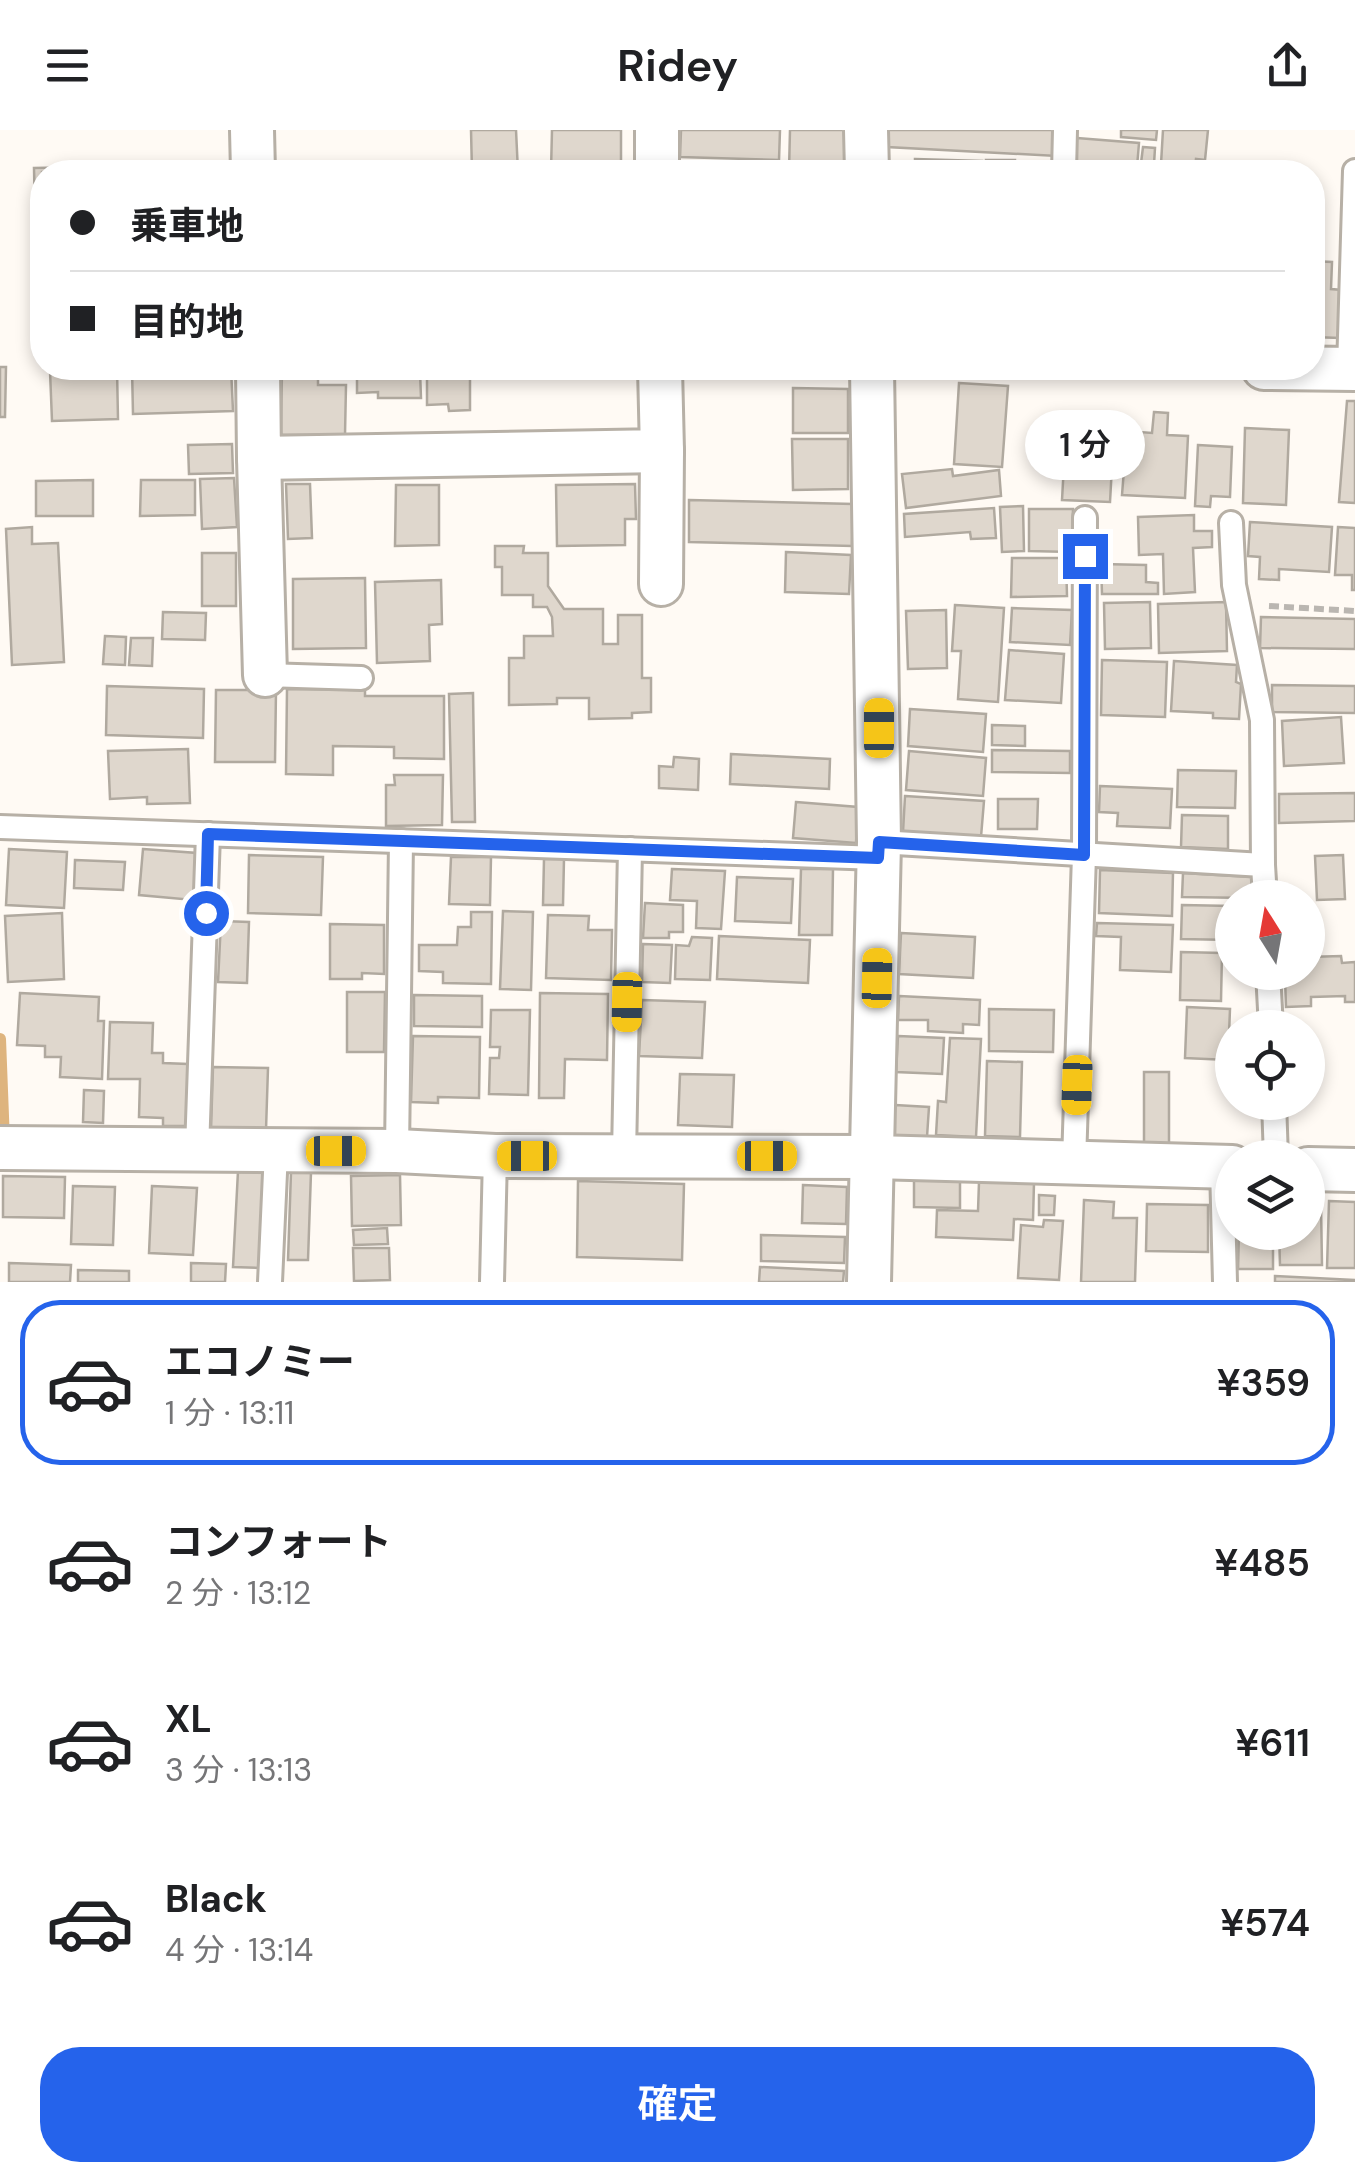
<!DOCTYPE html>
<html lang="ja">
<meta charset="utf-8">
<style>
body{margin:0;font-family:"DM Sans","Noto Sans JP",sans-serif;background:#f6f6f6;color:#202124;height:100vh;display:flex;flex-direction:column;font-size:38px;white-space:nowrap}
*{box-sizing:border-box;margin:0}
p{font-size:32px;color:#757577}
.icon{flex:none;width:55px;height:55px;fill:none;stroke:currentColor;stroke-width:2;stroke-linecap:round;stroke-linejoin:round}
.map{position:relative;height:1152px;overflow:hidden}
.panel{display:flex;flex-direction:column;background:#fff;flex:1}
.panel>*{flex:none}
.guide{position:absolute;left:30px;top:30px;width:1295px;height:220px;border-radius:40px;box-shadow:0 5px 15px #0003;display:grid;align-content:center;height:220px;padding:0 40px;background:#fff}
.needle{width:65px;rotate:349deg}
.tools{position:absolute;left:1215px;top:750px;display:grid;gap:20px}
.tools a{display:grid;place-items:center;width:110px;height:110px;border-radius:50%;background:#fff;box-shadow:0 5px 15px #0003;font-size:50px}
.end{position:absolute;width:45px;height:45px;margin:-22px;border:12px solid #2563eb;background:#fff;box-shadow:0 0 0 5px #fff}
.from{border-radius:50%}
.bubble{position:absolute;height:70px;border-radius:35px;background:#fff;box-shadow:0 5px 15px #0003;font-size:32px;font-weight:600;line-height:70px;text-align:center}
.car{position:absolute;width:30px;height:60px;margin:-30px -15px;border-radius:12px;box-shadow:0 0 8px 2px #0007;background:linear-gradient(#f5c518 24%,#345 0 40%,#f5c518 0 76%,#345 0 86%,#f5c518 0)}
.guide b{display:flex;align-items:center;gap:35px;height:95px;font-size:38px}
.guide b+b{border-top:2px solid #e0e0e0}
.guide i{width:25px;height:25px;background:#202124}
ul{padding:18px 0 0;list-style:none}
li{display:flex;align-items:center;gap:30px;height:165px;margin:0 20px 15px;padding:0 20px;border:5px solid transparent;border-radius:40px}
li div{flex:1}
li b{display:block;font-size:38px}
li em{font-style:normal;font-weight:600}
li.on{border-color:#2563eb}
li>.icon{width:90px;height:90px;stroke-width:1.5}
.button{display:flex;gap:20px;margin-top:auto;padding:20px 40px}
.button a{flex:1;height:115px;border-radius:40px;background:#2563eb;color:#fff;font-size:40px;font-weight:600;line-height:115px;text-align:center}
header{display:flex;justify-content:space-between;align-items:center;height:130px;padding:0 40px;background:#fff;font-size:45px;font-weight:600}
.map>svg:first-child{display:block}
.lines{fill:none;stroke-linecap:round;stroke-linejoin:round}
.stream{stroke:#deb47e;stroke-width:12}
.building{fill:#dfd7cd;stroke:#b0a99f;stroke-width:2.5}
.lane-casing{stroke:#b7b0a6;stroke-width:28}
.street-casing{stroke:#b7b0a6;stroke-width:48}
.path{stroke:#bab6b1;stroke-width:6;stroke-dasharray:10 5;stroke-linecap:butt}
.lane{stroke:#fff;stroke-width:22}
.street{stroke:#fff;stroke-width:42}
.route{stroke:#2563eb;stroke-width:12}
</style>
<header><svg class="icon" aria-label="menu" viewBox="0 0 24 24"><path d="M4 6h16M4 12h16M4 18h16"/></svg>Ridey<svg class="icon" aria-label="share" viewBox="0 0 24 24"><path d="M12 15V3M7 8l5-5 5 5M5 13v7h14v-7"/></svg></header>
<div class="map">
<svg width="1355" height="1152" viewBox="0 0 1355 1152">
<rect width="100%" height="100%" fill="#fffaf4"/>
<g class="lines">
<path class="stream" d="M 0,909 L 4,1012"/>
</g>
<g class="building">
<path d="M 471,0 L 516,0 L 518,42 L 472,42 Z"/>
<path d="M 552,0 L 621,0 L 621,42 L 542,42 L 551,41 Z"/>
<path d="M 681,0 L 780,0 L 779,30 L 680,27 Z"/>
<path d="M 790,0 L 852,0 L 850,42 L 789,41 Z"/>
<path d="M 888,0 L 1058,0 L 1057,26 L 887,17 Z"/>
<path d="M 1121,0 L 1157,0 L 1156,10 L 1121,7 Z"/>
<path d="M 1163,0 L 1208,0 L 1205,30 L 1196,29 L 1195,37 L 1161,34 Z"/>
<path d="M 1077,8 L 1139,13 L 1137,37 L 1075,32 Z"/>
<path d="M 1143,17 L 1155,18 L 1154,34 L 1141,33 Z"/>
<path d="M 915,29 L 982,31 L 981,42 L 915,42 Z"/>
<rect x="986" y="30" width="29" height="12"/>
<path d="M 211,35 L 211,42 L 42,42 L 42,128 L 36,128 L 34,38 Z"/>
<path d="M 1312,131 L 1332,132 L 1331,159 L 1342,160 L 1340,208 L 1312,207 Z"/>
<path d="M 0,237 L 6,237 L 5,287 L 0,287 Z"/>
<path d="M 132,238 L 231,238 L 233,281 L 133,284 Z"/>
<path d="M 282,238 L 318,238 L 318,255 L 346,255 L 345,305 L 281,305 Z"/>
<path d="M 357,238 L 415,238 L 420,241 L 421,268 L 378,268 L 378,262 L 357,263 Z"/>
<path d="M 427,238 L 470,238 L 470,280 L 449,281 L 448,274 L 427,275 Z"/>
<path d="M 117,239 L 118,289 L 52,291 L 50,241 Z"/>
<path d="M 959,253 L 1008,256 L 1002,337 L 954,334 Z"/>
<path d="M 793,258 L 848,259 L 848,303 L 793,303 Z"/>
<path d="M 1347,271 L 1355,271 L 1355,373 L 1339,372 Z"/>
<path d="M 1154,282 L 1168,283 L 1167,305 L 1188,306 L 1185,368 L 1122,365 L 1127,301 L 1152,303 Z"/>
<path d="M 1245,298 L 1289,300 L 1286,375 L 1243,373 Z"/>
<path d="M 792,309 L 848,309 L 848,359 L 793,360 Z"/>
<path d="M 232,314 L 233,343 L 189,344 L 188,315 Z"/>
<path d="M 1198,315 L 1232,317 L 1230,367 L 1211,366 L 1210,377 L 1195,376 Z"/>
<path d="M 1064,334 L 1112,336 L 1110,372 L 1062,370 Z"/>
<path d="M 952,339 L 953,346 L 999,340 L 1001,366 L 906,378 L 902,344 Z"/>
<path d="M 234,348 L 237,397 L 202,399 L 200,349 Z"/>
<path d="M 93,350 L 93,386 L 36,386 L 36,351 Z"/>
<path d="M 141,350 L 195,350 L 195,385 L 140,386 Z"/>
<path d="M 286,354 L 310,354 L 312,408 L 288,409 Z"/>
<path d="M 635,354 L 636,389 L 625,389 L 625,415 L 557,416 L 556,355 Z"/>
<path d="M 396,355 L 439,355 L 439,415 L 395,416 Z"/>
<path d="M 689,370 L 853,374 L 852,416 L 689,412 Z"/>
<path d="M 1023,376 L 1024,421 L 1002,422 L 1000,377 Z"/>
<path d="M 994,378 L 996,408 L 971,409 L 970,402 L 905,407 L 904,384 Z"/>
<path d="M 1029,379 L 1073,379 L 1072,422 L 1029,421 Z"/>
<path d="M 1194,385 L 1194,401 L 1212,401 L 1212,417 L 1193,418 L 1195,462 L 1164,464 L 1163,424 L 1139,425 L 1138,387 Z"/>
<path d="M 1250,392 L 1332,397 L 1329,442 L 1279,439 L 1279,450 L 1259,449 L 1260,427 L 1248,426 Z"/>
<path d="M 32,397 L 32,414 L 58,413 L 64,532 L 12,535 L 6,399 Z"/>
<path d="M 1338,397 L 1355,398 L 1355,460 L 1352,460 L 1352,445 L 1335,445 Z"/>
<path d="M 495,416 L 524,416 L 523,423 L 548,423 L 548,456 L 564,479 L 603,479 L 603,514 L 618,514 L 618,485 L 642,485 L 642,548 L 651,548 L 651,582 L 632,583 L 632,588 L 589,589 L 589,568 L 557,568 L 557,574 L 509,575 L 509,528 L 524,528 L 524,506 L 553,506 L 552,487 L 547,477 L 533,477 L 533,465 L 502,465 L 502,437 L 495,437 Z"/>
<path d="M 786,422 L 851,425 L 849,464 L 785,462 Z"/>
<rect x="202" y="423" width="34" height="53"/>
<path d="M 1012,428 L 1066,428 L 1067,466 L 1011,467 Z"/>
<path d="M 1101,434 L 1146,435 L 1146,452 L 1158,453 L 1158,464 L 1102,464 Z"/>
<path d="M 365,448 L 366,518 L 293,519 L 293,449 Z"/>
<path d="M 441,450 L 442,494 L 429,495 L 430,531 L 377,533 L 375,452 Z"/>
<path d="M 1150,472 L 1151,518 L 1105,519 L 1104,473 Z"/>
<path d="M 1226,472 L 1227,521 L 1159,523 L 1158,474 Z"/>
<path d="M 955,475 L 1004,478 L 998,572 L 958,569 L 961,521 L 952,521 Z"/>
<path d="M 1012,478 L 1072,480 L 1070,515 L 1010,512 Z"/>
<path d="M 946,480 L 947,538 L 908,539 L 906,481 Z"/>
<path d="M 163,482 L 206,483 L 205,510 L 162,509 Z"/>
<path d="M 1261,487 L 1355,489 L 1355,519 L 1260,518 Z"/>
<path d="M 105,506 L 126,507 L 125,535 L 103,534 Z"/>
<path d="M 131,508 L 153,508 L 152,536 L 129,535 Z"/>
<path d="M 1009,520 L 1064,524 L 1061,573 L 1005,570 Z"/>
<path d="M 1102,530 L 1167,532 L 1165,587 L 1101,585 Z"/>
<path d="M 1174,531 L 1237,535 L 1236,552 L 1241,554 L 1239,589 L 1213,588 L 1213,583 L 1171,581 Z"/>
<path d="M 1272,555 L 1355,556 L 1355,583 L 1272,582 Z"/>
<path d="M 107,556 L 204,559 L 203,608 L 106,605 Z"/>
<path d="M 287,559 L 365,560 L 365,566 L 444,566 L 444,629 L 394,628 L 394,617 L 333,616 L 333,645 L 286,644 Z"/>
<path d="M 216,560 L 276,560 L 275,632 L 215,632 Z"/>
<path d="M 473,563 L 475,692 L 452,692 L 449,564 Z"/>
<path d="M 910,579 L 986,584 L 983,622 L 908,616 Z"/>
<path d="M 1341,587 L 1344,633 L 1284,636 L 1282,591 Z"/>
<path d="M 992,595 L 1025,596 L 1025,616 L 992,615 Z"/>
<path d="M 188,619 L 190,673 L 147,674 L 147,667 L 110,669 L 108,621 Z"/>
<path d="M 992,620 L 1070,621 L 1070,643 L 992,642 Z"/>
<path d="M 909,621 L 986,628 L 983,666 L 906,660 Z"/>
<path d="M 731,624 L 830,629 L 829,659 L 730,654 Z"/>
<path d="M 674,627 L 699,629 L 698,660 L 659,658 L 659,636 L 673,637 Z"/>
<path d="M 1178,640 L 1236,641 L 1235,678 L 1177,677 Z"/>
<path d="M 394,645 L 443,645 L 442,695 L 386,696 L 386,655 L 395,655 Z"/>
<path d="M 1100,656 L 1172,659 L 1170,698 L 1117,696 L 1118,683 L 1099,682 Z"/>
<path d="M 1355,663 L 1355,691 L 1279,693 L 1279,664 Z"/>
<path d="M 905,666 L 984,671 L 981,707 L 903,702 Z"/>
<path d="M 998,669 L 1038,669 L 1037,699 L 998,699 Z"/>
<path d="M 796,672 L 858,677 L 856,713 L 793,708 Z"/>
<path d="M 1182,685 L 1228,686 L 1228,719 L 1181,717 Z"/>
<path d="M 9,719 L 67,722 L 64,778 L 6,775 Z"/>
<path d="M 143,719 L 197,723 L 193,770 L 139,765 Z"/>
<path d="M 249,725 L 323,727 L 321,785 L 248,783 Z"/>
<path d="M 1343,725 L 1345,769 L 1317,770 L 1315,726 Z"/>
<path d="M 451,727 L 491,727 L 490,775 L 449,774 Z"/>
<path d="M 544,729 L 564,729 L 563,775 L 543,775 Z"/>
<path d="M 75,730 L 125,732 L 123,760 L 74,758 Z"/>
<path d="M 672,739 L 725,741 L 721,799 L 696,798 L 697,771 L 670,770 Z"/>
<path d="M 801,739 L 833,739 L 832,805 L 799,805 Z"/>
<path d="M 1100,740 L 1173,743 L 1172,786 L 1099,783 Z"/>
<path d="M 1183,743 L 1252,747 L 1251,768 L 1182,767 Z"/>
<path d="M 737,747 L 793,749 L 791,793 L 735,791 Z"/>
<path d="M 645,773 L 683,775 L 683,802 L 669,802 L 669,808 L 643,808 Z"/>
<path d="M 1182,775 L 1232,776 L 1232,810 L 1181,809 Z"/>
<path d="M 503,781 L 533,782 L 531,860 L 500,859 Z"/>
<path d="M 471,782 L 492,782 L 491,854 L 443,853 L 443,842 L 419,841 L 419,815 L 457,815 L 458,797 L 471,797 Z"/>
<path d="M 62,783 L 64,849 L 8,852 L 5,786 Z"/>
<path d="M 548,785 L 589,786 L 588,800 L 612,800 L 611,850 L 546,848 Z"/>
<path d="M 221,791 L 249,792 L 247,853 L 218,852 Z"/>
<path d="M 1097,793 L 1173,795 L 1171,842 L 1120,840 L 1121,807 L 1096,806 Z"/>
<path d="M 330,794 L 384,795 L 384,844 L 362,843 L 362,849 L 330,849 Z"/>
<path d="M 901,803 L 975,807 L 973,848 L 899,844 Z"/>
<path d="M 719,806 L 810,810 L 808,853 L 717,849 Z"/>
<path d="M 692,807 L 712,808 L 710,850 L 675,849 L 676,815 L 689,816 Z"/>
<path d="M 643,814 L 672,815 L 670,853 L 642,852 Z"/>
<path d="M 1181,822 L 1222,823 L 1221,871 L 1180,870 Z"/>
<path d="M 1341,826 L 1342,833 L 1355,832 L 1355,872 L 1345,872 L 1345,866 L 1311,867 L 1311,876 L 1286,877 L 1285,847 L 1293,847 L 1293,842 L 1308,842 L 1308,827 Z"/>
<path d="M 347,862 L 385,862 L 384,922 L 347,922 Z"/>
<path d="M 20,863 L 99,867 L 98,891 L 104,891 L 102,949 L 60,947 L 61,927 L 45,927 L 45,916 L 17,915 Z"/>
<path d="M 540,863 L 608,864 L 607,930 L 565,929 L 564,968 L 539,968 Z"/>
<path d="M 414,865 L 482,866 L 482,897 L 414,896 Z"/>
<path d="M 899,866 L 980,870 L 979,895 L 963,894 L 963,903 L 928,901 L 928,890 L 898,890 Z"/>
<path d="M 642,870 L 705,872 L 702,928 L 639,926 Z"/>
<path d="M 1187,877 L 1230,879 L 1228,930 L 1185,928 Z"/>
<path d="M 989,879 L 1054,880 L 1053,922 L 989,921 Z"/>
<path d="M 491,880 L 530,880 L 528,965 L 489,964 L 490,928 L 499,928 L 500,917 L 490,917 Z"/>
<path d="M 110,892 L 153,893 L 152,923 L 163,923 L 163,933 L 188,934 L 186,996 L 163,996 L 163,988 L 139,987 L 140,949 L 108,949 Z"/>
<path d="M 413,906 L 480,907 L 479,968 L 438,967 L 438,973 L 411,972 Z"/>
<path d="M 898,906 L 944,908 L 942,944 L 896,942 Z"/>
<path d="M 950,908 L 981,909 L 976,1007 L 936,1005 L 938,971 L 946,972 Z"/>
<path d="M 987,931 L 1022,932 L 1020,1007 L 985,1006 Z"/>
<path d="M 213,937 L 268,938 L 266,1000 L 211,999 Z"/>
<path d="M 1144,942 L 1169,942 L 1169,1014 L 1144,1013 Z"/>
<path d="M 680,944 L 734,945 L 732,997 L 678,995 Z"/>
<path d="M 84,960 L 104,961 L 103,993 L 83,992 Z"/>
<path d="M 895,975 L 929,977 L 927,1007 L 894,1006 Z"/>
<path d="M 238,1041 L 265,1043 L 261,1138 L 233,1137 Z"/>
<path d="M 291,1042 L 311,1042 L 308,1130 L 288,1130 Z"/>
<path d="M 400,1045 L 401,1095 L 352,1096 L 351,1046 Z"/>
<path d="M 3,1046 L 65,1047 L 64,1088 L 3,1087 Z"/>
<path d="M 914,1048 L 960,1049 L 960,1078 L 914,1077 Z"/>
<path d="M 578,1051 L 684,1054 L 682,1130 L 577,1127 Z"/>
<path d="M 979,1052 L 1034,1053 L 1033,1090 L 1014,1089 L 1013,1110 L 936,1107 L 937,1080 L 978,1081 Z"/>
<path d="M 803,1055 L 847,1057 L 846,1094 L 802,1093 Z"/>
<path d="M 73,1056 L 115,1057 L 113,1115 L 71,1114 Z"/>
<path d="M 152,1056 L 197,1058 L 193,1125 L 149,1123 Z"/>
<path d="M 1039,1065 L 1055,1066 L 1054,1085 L 1039,1085 Z"/>
<path d="M 1084,1070 L 1114,1072 L 1113,1088 L 1137,1088 L 1135,1152 L 1081,1152 Z"/>
<path d="M 1329,1071 L 1355,1072 L 1355,1138 L 1327,1138 Z"/>
<path d="M 1147,1074 L 1208,1075 L 1208,1122 L 1146,1121 Z"/>
<path d="M 1308,1075 L 1321,1075 L 1322,1135 L 1280,1135 L 1279,1102 L 1308,1102 Z"/>
<path d="M 1044,1090 L 1063,1091 L 1059,1150 L 1018,1148 L 1021,1095 L 1043,1097 Z"/>
<path d="M 387,1098 L 388,1114 L 354,1115 L 353,1100 Z"/>
<path d="M 1239,1102 L 1273,1102 L 1273,1139 L 1238,1139 Z"/>
<path d="M 761,1105 L 845,1107 L 844,1133 L 761,1131 Z"/>
<path d="M 353,1118 L 389,1118 L 390,1150 L 354,1151 Z"/>
<path d="M 9,1133 L 71,1135 L 70,1152 L 9,1152 Z"/>
<path d="M 191,1133 L 226,1134 L 225,1152 L 191,1152 Z"/>
<path d="M 760,1137 L 844,1141 L 843,1152 L 759,1152 Z"/>
<path d="M 78,1140 L 129,1141 L 129,1152 L 78,1152 Z"/>
<path d="M 1275,1146 L 1355,1150 L 1355,1152 L 1275,1152 Z"/>
</g>
<g class="lines">
<g class="lane-casing">
<g id="lane">
<path d="M 1064,42 L 1065,0"/>
<path d="M 1349,239 L 1355,41"/>
<path d="M 1231,393 L 1234,455 L 1262,590 L 1263,735"/>
<path d="M 265,545 L 361,548"/>
<path d="M 0,697 L 879,728"/>
<path d="M 879,712 L 1263,735 L 1265,768"/>
<path d="M 1268,842 L 1271,898"/>
<path d="M 1274,972 L 1276,1028"/>
<path d="M 197,1020 L 208,704"/>
<path d="M 397,1021 L 401,711"/>
<path d="M 624,1025 L 630,719"/>
<path d="M 1074,1032 L 1084,725 L 1085,388"/>
<path d="M 1222,1037 L 1225,1152"/>
<path d="M 270,1152 L 276,1021"/>
<path d="M 492,1152 L 495,1026"/>
</g>
</g>
<g class="street-casing">
<g id="street">
<path d="M 252,0 L 253,42"/>
<path d="M 866,0 L 867,42"/>
<path d="M 657,42 L 657,0"/>
<path d="M 258,238 L 259,328 L 662,321 L 660,238"/>
<path d="M 1264,238 L 1355,239"/>
<path d="M 259,328 L 265,545"/>
<path d="M 661,454 L 662,321"/>
<path d="M 0,1018 L 397,1021 L 495,1026 L 874,1027 L 1232,1037"/>
<path d="M 1308,1039 L 1355,1040"/>
<path d="M 869,1152 L 879,712 L 872,238"/>
</g>
</g>
<path class="path" d="M 1269,476 L 1355,481"/>
<use href="#lane" class="lane"/>
<use href="#street" class="street"/>
</g>
<g class="lines">
<path class="route" d="M 206,783 L 208,704 L 878,728 L 879,712 L 1084,725 L 1085,426"/>
</g>
</svg>
<div class="tools">
<a><svg class="needle" viewBox="-14 -14 28 28"><path d="M0-13l5 13h-10z" fill="#e53935"/><path d="M0 13l5-13h-10z" fill="#757577"/></svg></a>
<a><svg class="icon" aria-label="locate" viewBox="0 0 24 24"><circle cx="12" cy="12" r="6"/><path d="M12 2v4M12 18v4M2 12h4M18 12h4"/></svg></a>
<a><svg class="icon" aria-label="layers" viewBox="0 0 24 24"><path d="M12 4l9 5-9 5-9-5zM3 14l9 5 9-5"/></svg></a>
</div>
<i class="end from" style="left:206px;top:783px"></i>
<i class="end" style="left:1085px;top:426px"></i>
<div class="bubble" style="left:1025px;top:280px;width:120px">1 分</div>
<i class="car" style="left:879px;top:598px;rotate:0deg"></i>
<i class="car" style="left:877px;top:848px;rotate:1deg"></i>
<i class="car" style="left:627px;top:872px;rotate:181deg"></i>
<i class="car" style="left:1077px;top:955px;rotate:182deg"></i>
<i class="car" style="left:336px;top:1021px;rotate:90deg"></i>
<i class="car" style="left:527px;top:1026px;rotate:270deg"></i>
<i class="car" style="left:767px;top:1026px;rotate:90deg"></i>
<div class="guide">
<b><i class="from"></i>乗車地</b>
<b><i></i>目的地</b>
</div>
</div>
<section class="panel">
<ul>
<li class="on"><svg class="icon" aria-label="car" viewBox="0 0 24 24"><path d="M5 17H2v-5l4-1 3-4h7l3 4 3 1v5h-3M9 17h6M6 11h13"/><circle cx="7" cy="17" r="2"/><circle cx="17" cy="17" r="2"/></svg><div><b>エコノミー</b><p>1 分 · 13:11</p></div><em>¥359</em></li>
<li><svg class="icon" aria-label="car" viewBox="0 0 24 24"><path d="M5 17H2v-5l4-1 3-4h7l3 4 3 1v5h-3M9 17h6M6 11h13"/><circle cx="7" cy="17" r="2"/><circle cx="17" cy="17" r="2"/></svg><div><b>コンフォート</b><p>2 分 · 13:12</p></div><em>¥485</em></li>
<li><svg class="icon" aria-label="car" viewBox="0 0 24 24"><path d="M5 17H2v-5l4-1 3-4h7l3 4 3 1v5h-3M9 17h6M6 11h13"/><circle cx="7" cy="17" r="2"/><circle cx="17" cy="17" r="2"/></svg><div><b>XL</b><p>3 分 · 13:13</p></div><em>¥611</em></li>
<li><svg class="icon" aria-label="car" viewBox="0 0 24 24"><path d="M5 17H2v-5l4-1 3-4h7l3 4 3 1v5h-3M9 17h6M6 11h13"/><circle cx="7" cy="17" r="2"/><circle cx="17" cy="17" r="2"/></svg><div><b>Black</b><p>4 分 · 13:14</p></div><em>¥574</em></li>
</ul>
<div class="button"><a>確定</a></div>
</section>
